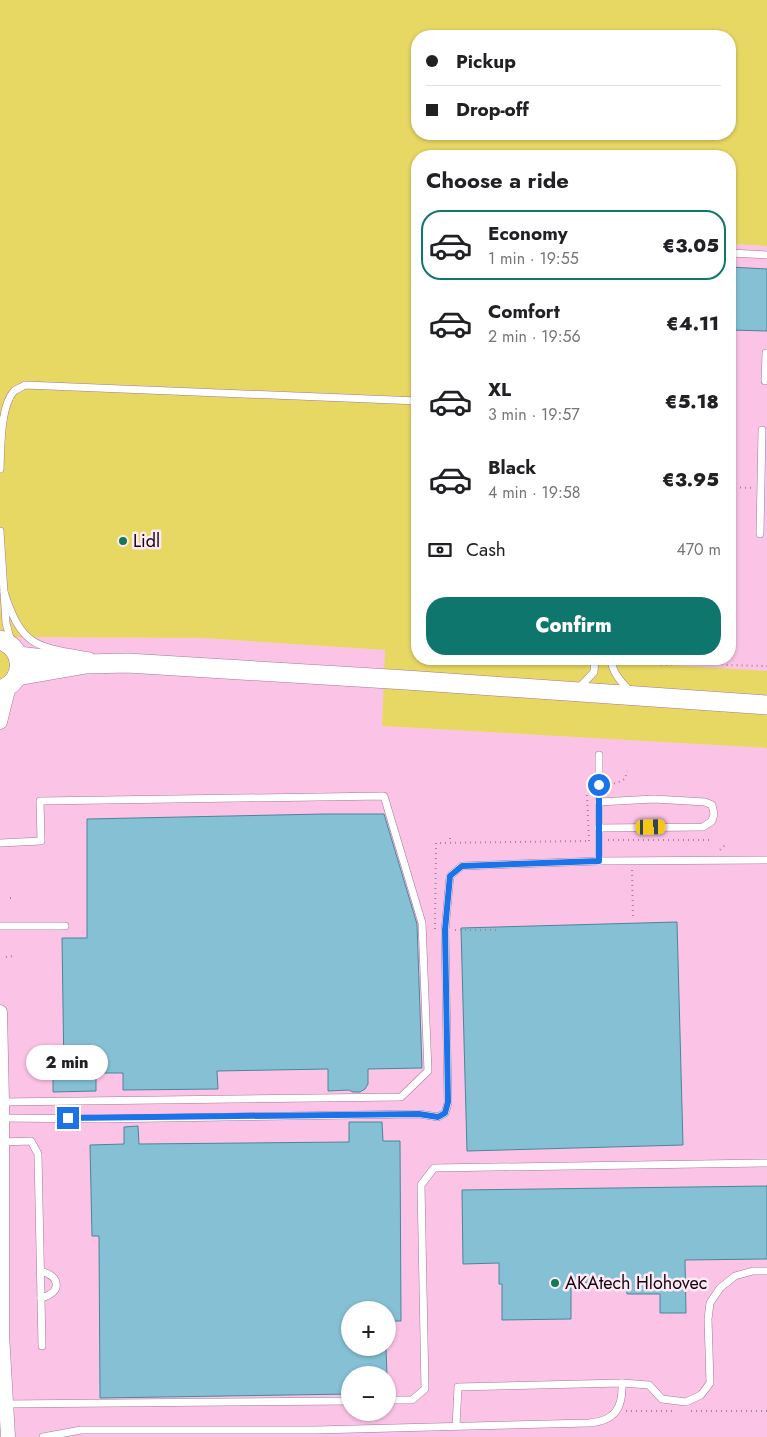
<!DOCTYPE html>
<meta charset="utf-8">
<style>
body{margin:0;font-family:Jost,sans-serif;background:#f6f6f6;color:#202124;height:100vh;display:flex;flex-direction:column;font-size:19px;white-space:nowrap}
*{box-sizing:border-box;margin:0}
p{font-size:16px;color:#757577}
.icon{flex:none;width:28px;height:28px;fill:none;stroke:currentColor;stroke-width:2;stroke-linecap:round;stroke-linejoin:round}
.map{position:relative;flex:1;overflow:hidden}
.panel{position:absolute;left:411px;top:150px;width:325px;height:515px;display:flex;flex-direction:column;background:#fff;border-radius:20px;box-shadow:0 1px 4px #0004}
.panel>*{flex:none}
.hud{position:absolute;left:411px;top:30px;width:325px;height:110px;border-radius:20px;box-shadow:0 1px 4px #0004;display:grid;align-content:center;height:110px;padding:0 15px;background:#fff}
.controls{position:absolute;left:341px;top:1301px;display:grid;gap:10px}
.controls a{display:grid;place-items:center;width:55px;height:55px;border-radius:50%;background:#fff;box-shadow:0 1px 4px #0004;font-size:25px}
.end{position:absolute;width:22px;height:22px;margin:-11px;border:6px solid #1a73e8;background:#fff;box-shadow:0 0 0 2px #fff}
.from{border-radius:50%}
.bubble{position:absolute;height:35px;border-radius:18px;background:#fff;box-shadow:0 1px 4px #0004;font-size:16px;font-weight:800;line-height:35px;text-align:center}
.car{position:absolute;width:15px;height:30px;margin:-15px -8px;border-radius:6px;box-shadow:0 0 4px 1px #0007;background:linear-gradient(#f5c518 24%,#345 0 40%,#f5c518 0 76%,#345 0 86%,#f5c518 0)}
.hud b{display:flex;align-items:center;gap:18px;height:48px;font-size:19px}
.hud b+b{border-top:1px solid #e0e0e0}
.hud i{width:12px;height:12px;background:#202124}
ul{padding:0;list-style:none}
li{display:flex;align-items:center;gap:15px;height:70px;margin:0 10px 8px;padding:0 5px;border:2px solid transparent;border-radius:20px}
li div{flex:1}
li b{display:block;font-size:19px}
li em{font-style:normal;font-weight:800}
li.active{border-color:#0f766e}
li>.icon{width:45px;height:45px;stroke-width:1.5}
h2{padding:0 15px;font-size:22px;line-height:60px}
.pay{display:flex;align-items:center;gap:12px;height:55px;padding:0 15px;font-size:19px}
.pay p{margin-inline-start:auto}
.button{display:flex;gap:10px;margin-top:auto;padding:10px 15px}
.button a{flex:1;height:58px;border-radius:20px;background:#0f766e;color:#fff;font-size:20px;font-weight:800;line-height:58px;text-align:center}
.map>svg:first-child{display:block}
.built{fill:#fbc3e6;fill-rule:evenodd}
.green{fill:#e7d763;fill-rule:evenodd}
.building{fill:#85c0d4;stroke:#4b8598}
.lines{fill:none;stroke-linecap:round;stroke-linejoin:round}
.service-casing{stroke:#a57994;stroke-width:8}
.minor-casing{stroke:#a57994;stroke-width:15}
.secondary-casing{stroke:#a57994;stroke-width:20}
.path{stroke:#a48699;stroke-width:2;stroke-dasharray:1 4;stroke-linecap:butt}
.service{stroke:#fff;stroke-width:7}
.minor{stroke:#fff;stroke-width:14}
.secondary{stroke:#fff;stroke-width:19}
.route{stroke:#1a73e8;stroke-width:6}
.poi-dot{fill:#147a53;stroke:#feeaf5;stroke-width:2}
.labels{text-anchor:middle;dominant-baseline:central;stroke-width:5;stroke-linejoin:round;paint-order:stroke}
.poi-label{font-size:18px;fill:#15060f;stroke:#feeaf5;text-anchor:start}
</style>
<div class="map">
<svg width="767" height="1437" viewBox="0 0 767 1437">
<rect width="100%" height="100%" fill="#fdd6ee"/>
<g class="built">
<path d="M 730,244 L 767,246 L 767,671 L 588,660 L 588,659 L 730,659 Z"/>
<path d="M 0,637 L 202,638 L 386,650 L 382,726 L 767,748 L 767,1437 L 3,1437 L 0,1409 ZM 350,1310 L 388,1310 L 388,1348 L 350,1348 ZM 350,1375 L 388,1375 L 388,1412 L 350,1412 Z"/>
</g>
<g class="green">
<path d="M 0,0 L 767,0 L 767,246 L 730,244 L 730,156 L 418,156 L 418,659 L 588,659 L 589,660 L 767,671 L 767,748 L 382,726 L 385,650 L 202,638 L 0,637 ZM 418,36 L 730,36 L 730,134 L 418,134 Z"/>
<path d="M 0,648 L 8,652 L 13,670 L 0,683 Z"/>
</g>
<g class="building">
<path d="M 730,267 L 767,269 L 767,331 L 730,330 Z"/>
<path d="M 324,814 L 384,814 L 417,924 L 422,1068 L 368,1069 L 368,1084 L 365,1089 L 360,1092 L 353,1092 L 349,1090 L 328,1091 L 328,1069 L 217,1071 L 218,1089 L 123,1090 L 123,1073 L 96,1073 L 96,1091 L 53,1092 L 53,1073 L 64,1073 L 62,938 L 87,938 L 87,819 Z"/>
<path d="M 677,922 L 683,1145 L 467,1151 L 461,928 Z"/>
<path d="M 349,1122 L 382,1122 L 383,1141 L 400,1141 L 401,1321 L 388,1321 L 388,1310 L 350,1310 L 350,1348 L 386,1348 L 387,1375 L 350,1375 L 350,1394 L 100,1398 L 99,1236 L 92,1236 L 90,1145 L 124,1144 L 124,1127 L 138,1126 L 139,1144 L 349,1142 Z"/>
<path d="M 767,1186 L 767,1259 L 685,1260 L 686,1313 L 660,1313 L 660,1294 L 627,1294 L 627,1282 L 571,1283 L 571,1319 L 502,1320 L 502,1284 L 499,1284 L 499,1263 L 463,1264 L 462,1190 Z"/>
</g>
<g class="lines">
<g class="service-casing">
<g id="service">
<path d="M 730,253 L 767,255"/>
<path d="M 765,381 L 766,353"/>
<path d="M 0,469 C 1,447 0,407 14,391 C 17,389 22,387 25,385 L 418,401"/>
<path d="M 0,531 L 6,623 L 11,642"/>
<path d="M 760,534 L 762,430"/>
<path d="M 4,592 C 22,648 37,647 90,656"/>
<path d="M 611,659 C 612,672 621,682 630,691"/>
<path d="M 578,689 L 594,672 L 595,659"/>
<path d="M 599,755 L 599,861"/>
<path d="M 599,802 L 654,799 L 705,802 L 712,805 L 714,814 L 712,821 L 703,827 L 599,828"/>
<path d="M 0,843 L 41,841 L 40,801 L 384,796 L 422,923 L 428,1071 L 401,1097 L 2,1102"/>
<path d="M 0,926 L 65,926"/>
<path d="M 2,1118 L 101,1119 L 419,1114 L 438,1117 L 445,1113 L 448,1103 L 445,931 L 450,876 L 462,866 L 599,861 L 767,860"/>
<path d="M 2,1142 L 31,1141 L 38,1154 L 42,1346"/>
<path d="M 41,1271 C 61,1277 62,1292 41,1298"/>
<path d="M 622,1383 L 649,1385 L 662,1399 L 686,1402 L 701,1395 L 710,1383 L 708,1319 L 710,1303 L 720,1288 L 735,1276 L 753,1271 L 767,1271"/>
<path d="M 388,1400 L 412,1400 L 425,1389 L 421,1185 L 434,1168 L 767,1163"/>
<path d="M 5,1404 L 350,1401"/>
<path d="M 43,1437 L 81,1430 L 316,1430 L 589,1423 C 615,1421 623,1408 622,1383 L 458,1387 L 456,1426"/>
</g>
</g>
<g class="minor-casing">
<g id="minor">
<path d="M 0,722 L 9,686"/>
<path d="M 0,1012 L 2,1102 L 2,1334 L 8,1437"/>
</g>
</g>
<g class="secondary-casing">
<g id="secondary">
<path d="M 0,640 C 26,648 26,682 0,690"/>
<path d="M 18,656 L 68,662"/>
<path d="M 17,676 L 86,664 L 127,663 L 406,680 L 767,705"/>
</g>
</g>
<g class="path">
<path d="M 730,487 L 753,488"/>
<path d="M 653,659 C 662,671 678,662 690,659"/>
<path d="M 713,659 L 725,665 L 767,666"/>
<path d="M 609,784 L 617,783 L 625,779 L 627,771"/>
<path d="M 450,838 L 450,843"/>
<path d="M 608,840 L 711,840"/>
<path d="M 589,841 L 587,795 L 589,793"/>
<path d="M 720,850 L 726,844"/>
<path d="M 632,870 L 633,919"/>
<path d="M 10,898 L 13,898"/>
<path d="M 435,929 L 436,843 L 588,841"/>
<path d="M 455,930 L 497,930"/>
<path d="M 6,957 L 13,956"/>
<path d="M 626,1411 L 676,1411"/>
<path d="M 691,1411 L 767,1411"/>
</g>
<use href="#service" class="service"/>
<use href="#minor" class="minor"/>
<use href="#secondary" class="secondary"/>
</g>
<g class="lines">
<path class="route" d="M 68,1118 L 419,1114 L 438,1117 L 445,1113 L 448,1102 L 445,930 L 450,876 L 462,866 L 599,861 L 599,785"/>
</g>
<g class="poi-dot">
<circle cx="123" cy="541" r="5"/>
<circle cx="555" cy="1283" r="5"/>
</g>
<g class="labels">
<g class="poi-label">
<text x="133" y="541">Lidl</text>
<text x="565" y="1283">AKAtech Hlohovec</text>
</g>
</g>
</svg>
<div class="controls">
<a>+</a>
<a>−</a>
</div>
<i class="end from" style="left:599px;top:785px"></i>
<i class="end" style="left:68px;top:1118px"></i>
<div class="bubble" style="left:26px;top:1045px;width:82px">2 min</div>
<i class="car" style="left:651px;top:827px;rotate:89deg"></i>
<div class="hud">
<b><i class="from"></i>Pickup</b>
<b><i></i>Drop-off</b>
</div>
<section class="panel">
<h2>Choose a ride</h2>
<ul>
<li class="active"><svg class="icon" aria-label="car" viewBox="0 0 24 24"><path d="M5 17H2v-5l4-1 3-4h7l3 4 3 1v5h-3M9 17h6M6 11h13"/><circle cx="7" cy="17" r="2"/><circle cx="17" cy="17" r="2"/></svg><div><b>Economy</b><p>1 min · 19:55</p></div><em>€3.05</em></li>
<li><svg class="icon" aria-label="car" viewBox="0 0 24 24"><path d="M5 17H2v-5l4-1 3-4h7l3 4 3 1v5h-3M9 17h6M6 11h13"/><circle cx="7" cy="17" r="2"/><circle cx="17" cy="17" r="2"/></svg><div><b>Comfort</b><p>2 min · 19:56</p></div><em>€4.11</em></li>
<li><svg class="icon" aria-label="car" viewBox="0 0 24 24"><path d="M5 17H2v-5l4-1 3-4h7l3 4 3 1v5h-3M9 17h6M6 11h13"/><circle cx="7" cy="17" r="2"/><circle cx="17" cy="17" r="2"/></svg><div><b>XL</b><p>3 min · 19:57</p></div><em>€5.18</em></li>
<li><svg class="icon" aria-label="car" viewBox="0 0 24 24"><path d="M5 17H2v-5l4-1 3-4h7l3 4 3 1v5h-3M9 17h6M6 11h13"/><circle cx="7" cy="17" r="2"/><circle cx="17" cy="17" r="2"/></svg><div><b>Black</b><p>4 min · 19:58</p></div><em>€3.95</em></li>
</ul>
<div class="pay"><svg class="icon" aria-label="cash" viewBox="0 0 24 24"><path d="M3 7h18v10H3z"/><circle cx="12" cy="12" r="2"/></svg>Cash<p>470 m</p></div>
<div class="button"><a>Confirm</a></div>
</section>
</div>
